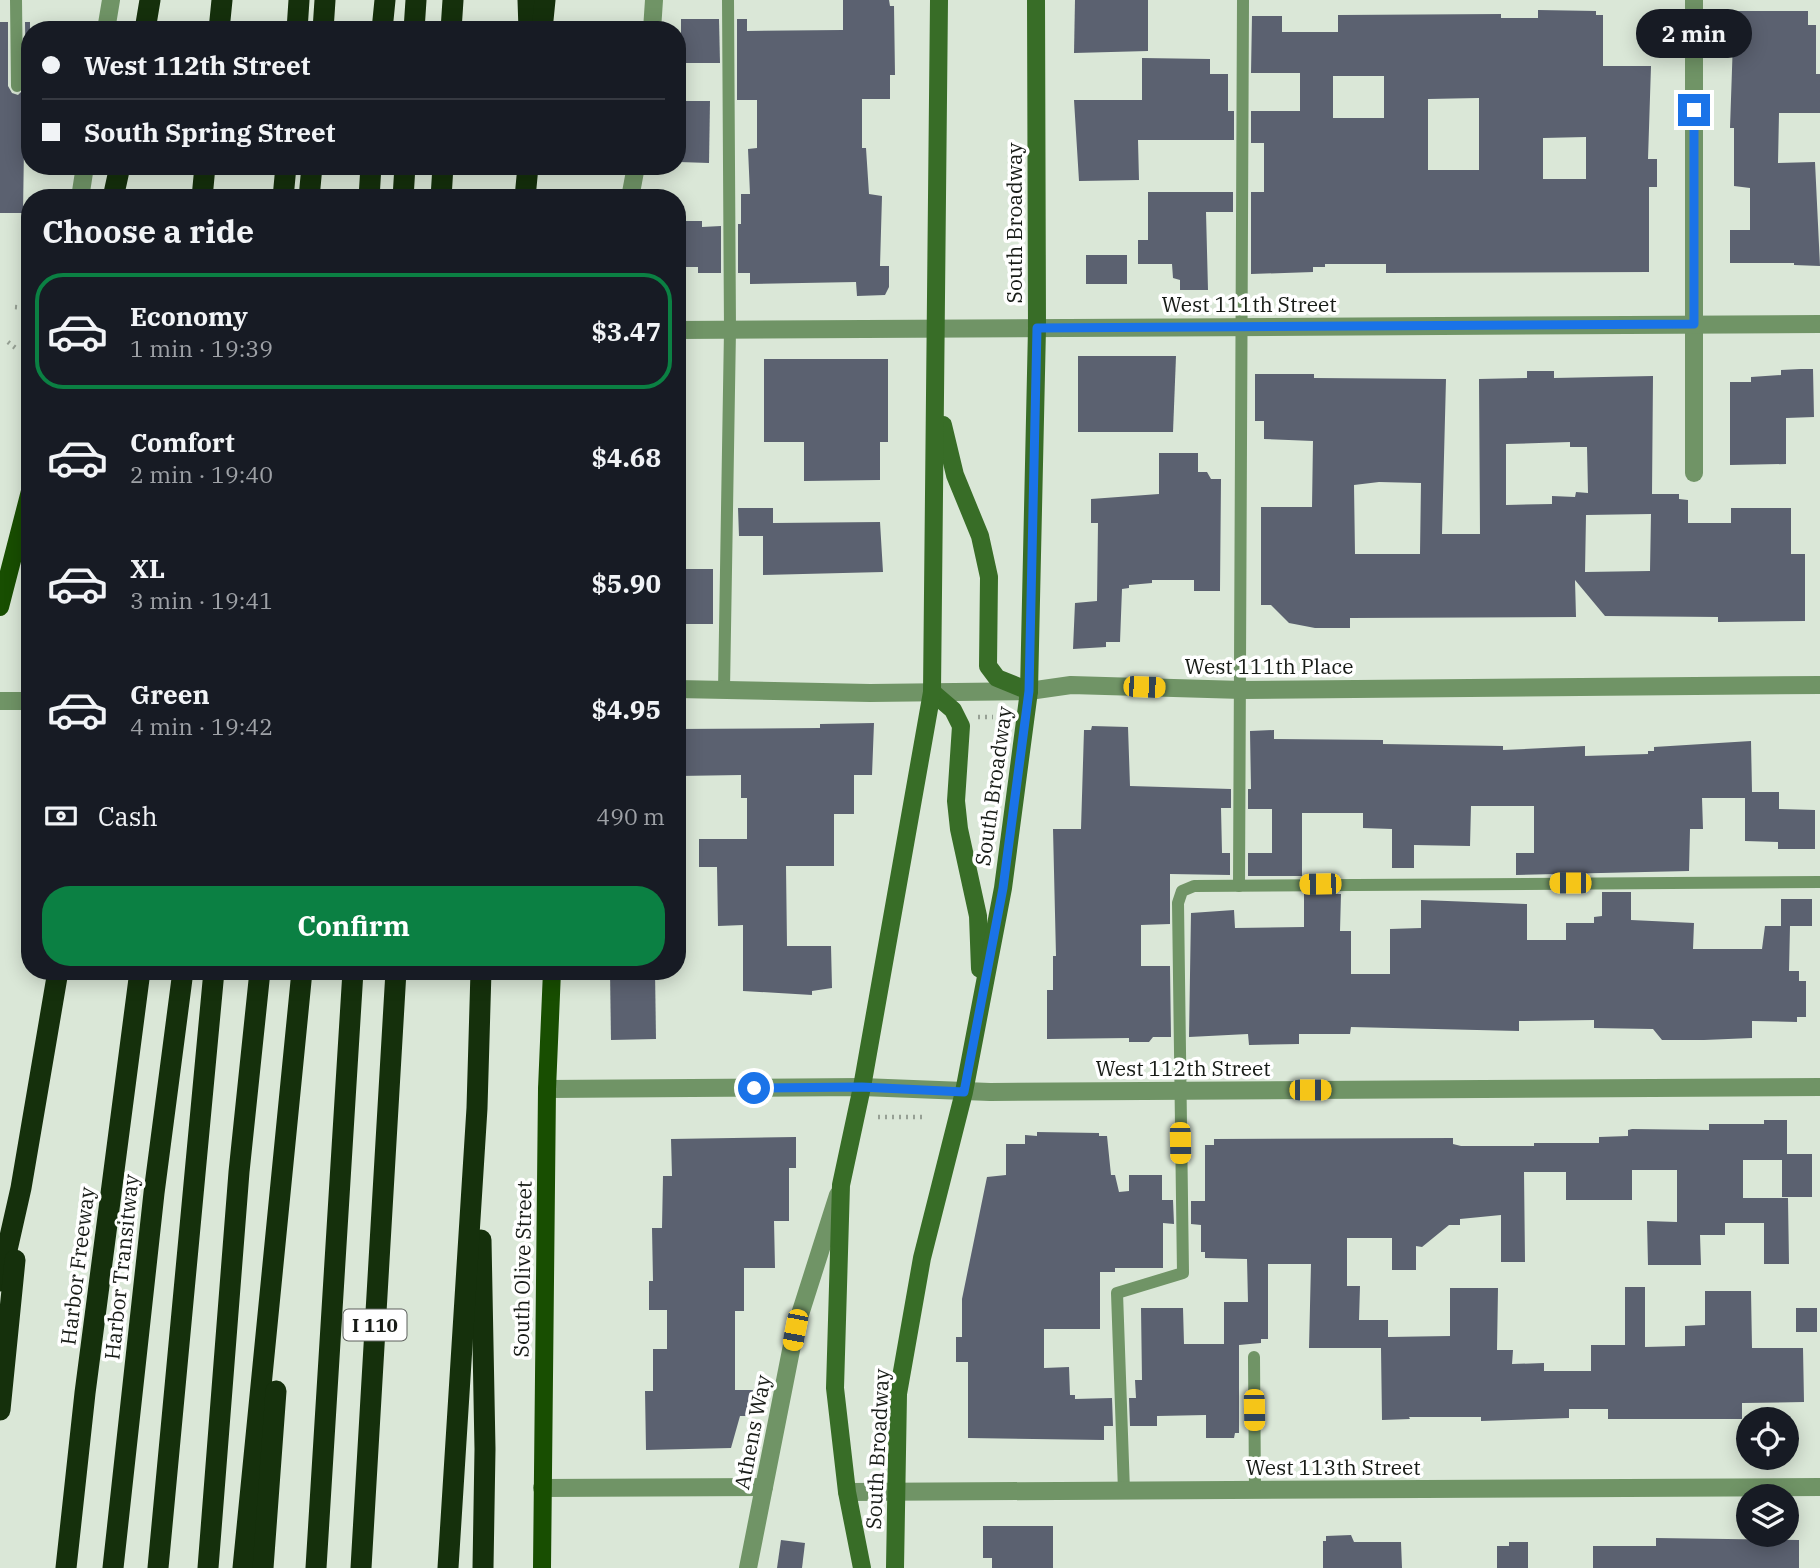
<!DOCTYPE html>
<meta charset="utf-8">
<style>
body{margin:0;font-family:"IBM Plex Serif",serif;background:#242831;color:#f1f3f6;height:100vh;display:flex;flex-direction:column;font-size:26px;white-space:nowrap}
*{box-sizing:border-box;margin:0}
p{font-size:23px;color:#9ea1a6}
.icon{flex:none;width:38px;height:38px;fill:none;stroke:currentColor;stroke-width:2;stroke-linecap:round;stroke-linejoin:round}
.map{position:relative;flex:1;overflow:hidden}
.side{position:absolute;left:21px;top:189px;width:665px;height:791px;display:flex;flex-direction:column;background:#171b24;border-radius:28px;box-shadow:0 4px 18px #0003}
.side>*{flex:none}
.top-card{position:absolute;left:21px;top:21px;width:665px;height:154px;border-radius:28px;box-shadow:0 4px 18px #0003;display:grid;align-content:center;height:154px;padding:0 21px;background:#171b24}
.tools{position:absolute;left:1736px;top:1407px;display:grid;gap:14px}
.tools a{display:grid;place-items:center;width:63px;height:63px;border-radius:50%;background:#171b24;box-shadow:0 4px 18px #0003;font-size:35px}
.end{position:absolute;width:32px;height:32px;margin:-16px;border:9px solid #1a73e8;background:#fff;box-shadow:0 0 0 4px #fff}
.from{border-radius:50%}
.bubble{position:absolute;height:49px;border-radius:24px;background:#171b24;box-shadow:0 4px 18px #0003;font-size:23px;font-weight:700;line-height:49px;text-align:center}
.car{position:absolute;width:21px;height:42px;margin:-21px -10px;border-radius:9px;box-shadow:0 0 5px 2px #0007;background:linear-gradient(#f5c518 24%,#345 0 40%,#f5c518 0 76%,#345 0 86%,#f5c518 0)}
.top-card b{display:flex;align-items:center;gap:24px;height:66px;font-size:26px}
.top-card b+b{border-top:2px solid #363941}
.top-card i{width:18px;height:18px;background:#f1f3f6}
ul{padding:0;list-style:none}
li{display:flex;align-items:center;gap:21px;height:116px;margin:0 14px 10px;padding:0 7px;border:4px solid transparent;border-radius:28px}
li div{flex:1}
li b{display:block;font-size:26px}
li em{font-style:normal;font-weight:700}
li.selected{border-color:#0b8043}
li>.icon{width:63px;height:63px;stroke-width:1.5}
h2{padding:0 21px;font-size:32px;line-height:84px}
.pay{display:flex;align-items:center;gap:18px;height:77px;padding:0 21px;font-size:26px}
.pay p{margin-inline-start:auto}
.primary-button{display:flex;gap:14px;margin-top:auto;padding:14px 21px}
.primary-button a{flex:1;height:80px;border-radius:28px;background:#0b8043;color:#fff;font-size:28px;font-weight:700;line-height:80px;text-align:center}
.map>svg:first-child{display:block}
.building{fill:#5b6170;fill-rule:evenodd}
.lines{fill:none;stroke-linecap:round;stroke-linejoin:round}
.path{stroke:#96a094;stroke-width:4.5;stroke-dasharray:2 5;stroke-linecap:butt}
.service{stroke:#709466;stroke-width:12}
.minor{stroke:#709466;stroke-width:18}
.tertiary{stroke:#709466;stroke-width:18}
.secondary{stroke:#386d27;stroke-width:18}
.primary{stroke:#184e01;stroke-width:18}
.motorway{stroke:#15300c;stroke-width:21}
.route{stroke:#1a73e8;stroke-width:9}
.labels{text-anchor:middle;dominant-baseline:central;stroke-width:7;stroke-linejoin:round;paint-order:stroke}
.shield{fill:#fff;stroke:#5d605d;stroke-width:2}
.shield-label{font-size:19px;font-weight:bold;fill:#181c17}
.street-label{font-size:21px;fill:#181c17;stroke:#fff}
</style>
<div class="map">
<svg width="1820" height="1568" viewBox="0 0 1820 1568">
<rect width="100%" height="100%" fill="#dae7d7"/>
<g class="building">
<path d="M 843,0 L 889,0 L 890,6 L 894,6 L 895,75 L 890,75 L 890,99 L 862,99 L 862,148 L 866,148 L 869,194 L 882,196 L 880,266 L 889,266 L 889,287 L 885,295 L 857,296 L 856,282 L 750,284 L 750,273 L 738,273 L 738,224 L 741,224 L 741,194 L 750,194 L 748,149 L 757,148 L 757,100 L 737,100 L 737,19 L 747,19 L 747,31 L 843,30 Z"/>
<path d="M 1075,0 L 1148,0 L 1148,51 L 1074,53 Z"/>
<path d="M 1538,10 L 1596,11 L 1596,15 L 1603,15 L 1603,66 L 1651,66 L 1648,159 L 1657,159 L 1657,187 L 1649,187 L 1649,272 L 1386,273 L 1386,264 L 1325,264 L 1325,267 L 1313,267 L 1313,272 L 1251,274 L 1251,192 L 1264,192 L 1264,143 L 1251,143 L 1251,111 L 1300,111 L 1300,73 L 1251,73 L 1252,16 L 1282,16 L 1282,32 L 1338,32 L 1338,15 L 1501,14 L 1501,18 L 1538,18 ZM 1333,76 L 1384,76 L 1384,118 L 1333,118 ZM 1479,98 L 1479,170 L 1428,170 L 1428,99 ZM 1586,137 L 1586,179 L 1543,179 L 1543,138 Z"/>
<path d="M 1734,11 L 1808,11 L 1808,25 L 1816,25 L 1816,74 L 1820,74 L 1820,113 L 1779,113 L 1778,163 L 1815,162 L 1820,266 L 1794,265 L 1794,263 L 1730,263 L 1730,230 L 1750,230 L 1750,188 L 1734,186 L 1734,128 L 1730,128 Z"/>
<path d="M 681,19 L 719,19 L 720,63 L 681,63 Z"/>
<path d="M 0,22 L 8,22 L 8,86 L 12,93 L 18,95 L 26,87 L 25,22 L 30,22 L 30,146 L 24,146 L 23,213 L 0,213 Z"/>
<path d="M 1142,58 L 1210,59 L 1210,74 L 1228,74 L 1228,111 L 1234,111 L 1234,140 L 1138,140 L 1139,180 L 1079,181 L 1074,100 L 1142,100 Z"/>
<path d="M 680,101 L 710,101 L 709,163 L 679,162 Z"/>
<path d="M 1148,192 L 1233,192 L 1233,212 L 1206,212 L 1208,290 L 1180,290 L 1180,280 L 1173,278 L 1172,264 L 1138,264 L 1138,240 L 1148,240 Z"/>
<path d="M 680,221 L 702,221 L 702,227 L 721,226 L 721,273 L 698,273 L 698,267 L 680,267 Z"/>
<rect x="1086" y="255" width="41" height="29"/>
<path d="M 1078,356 L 1176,356 L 1173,432 L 1078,432 Z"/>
<path d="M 764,359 L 888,359 L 888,442 L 880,442 L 880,480 L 804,481 L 804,442 L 764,442 Z"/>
<path d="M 1801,369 L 1813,369 L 1814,417 L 1786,418 L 1786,464 L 1730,465 L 1730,382 L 1751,382 L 1751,377 L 1781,375 L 1781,370 Z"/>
<path d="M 1527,371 L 1554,371 L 1554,378 L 1653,376 L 1652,494 L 1679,494 L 1679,499 L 1688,500 L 1688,523 L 1731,523 L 1731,508 L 1791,508 L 1791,554 L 1805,554 L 1805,621 L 1718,622 L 1718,617 L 1605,616 L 1575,580 L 1576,617 L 1350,618 L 1350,628 L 1315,628 L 1289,623 L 1271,605 L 1261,605 L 1261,507 L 1312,507 L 1313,441 L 1264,439 L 1264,421 L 1255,421 L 1255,374 L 1314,374 L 1314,378 L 1446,379 L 1442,534 L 1480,534 L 1479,379 L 1527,378 ZM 1570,442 L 1570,447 L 1587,447 L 1588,493 L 1576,492 L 1575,497 L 1552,496 L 1552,504 L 1506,505 L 1506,444 ZM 1379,482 L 1421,483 L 1420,554 L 1355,554 L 1354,485 ZM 1651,514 L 1650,571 L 1585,572 L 1586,515 Z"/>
<path d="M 1159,453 L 1198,453 L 1198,472 L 1207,472 L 1211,479 L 1221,479 L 1220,591 L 1194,591 L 1194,580 L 1152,580 L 1152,583 L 1129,585 L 1129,588 L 1122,589 L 1120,642 L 1106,642 L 1106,647 L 1073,649 L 1075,603 L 1097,601 L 1098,523 L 1091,523 L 1091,499 L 1159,494 Z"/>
<path d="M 738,508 L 773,508 L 773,523 L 880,522 L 883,572 L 763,575 L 763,536 L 739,536 Z"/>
<path d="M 677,569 L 713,569 L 713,624 L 682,624 L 682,605 L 677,605 Z"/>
<path d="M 874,723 L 872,775 L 854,775 L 854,814 L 834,814 L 834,866 L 786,866 L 787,946 L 831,946 L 832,988 L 812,991 L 812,995 L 743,991 L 743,925 L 718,926 L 717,867 L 699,867 L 699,839 L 747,839 L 747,798 L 741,798 L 741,775 L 678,776 L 677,729 L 820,728 L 820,724 Z"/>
<path d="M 1092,726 L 1128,727 L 1130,786 L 1231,789 L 1231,808 L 1221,808 L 1222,853 L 1230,853 L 1230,875 L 1170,874 L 1170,924 L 1141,925 L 1141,966 L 1170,966 L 1171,1037 L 1153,1037 L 1149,1042 L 1129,1042 L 1129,1038 L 1047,1039 L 1047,990 L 1053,990 L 1053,956 L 1056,956 L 1053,829 L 1081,829 L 1084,730 L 1091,730 Z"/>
<path d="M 1274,730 L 1274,739 L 1383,740 L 1383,744 L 1503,746 L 1503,750 L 1585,746 L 1585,756 L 1648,754 L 1648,751 L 1654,751 L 1654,747 L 1751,741 L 1752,792 L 1779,792 L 1779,809 L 1815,810 L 1815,849 L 1778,849 L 1778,842 L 1745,841 L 1745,798 L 1702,798 L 1703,829 L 1690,829 L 1689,871 L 1516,875 L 1516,853 L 1534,853 L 1534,806 L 1471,806 L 1470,846 L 1414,845 L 1414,868 L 1392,868 L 1392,829 L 1363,828 L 1363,813 L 1302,813 L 1302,876 L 1248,876 L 1248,853 L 1272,853 L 1272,809 L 1248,809 L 1248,789 L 1251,789 L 1250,731 Z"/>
<path d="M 1602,892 L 1631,892 L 1631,920 L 1694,923 L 1693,949 L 1762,949 L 1765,926 L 1781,926 L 1781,899 L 1812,899 L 1812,926 L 1787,926 L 1790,926 L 1789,971 L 1799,971 L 1799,981 L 1806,981 L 1806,1017 L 1797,1017 L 1797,1022 L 1752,1021 L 1752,1038 L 1704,1040 L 1662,1040 L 1653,1029 L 1594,1028 L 1594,1020 L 1519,1021 L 1519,1031 L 1351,1027 L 1350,1034 L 1299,1034 L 1299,1044 L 1249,1045 L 1248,1034 L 1189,1037 L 1191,913 L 1234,910 L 1235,928 L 1304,927 L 1304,894 L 1341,894 L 1340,931 L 1351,931 L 1351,974 L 1390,974 L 1390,929 L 1421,928 L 1421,900 L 1527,904 L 1527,940 L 1566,940 L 1566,923 L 1594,923 L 1594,917 L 1602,916 Z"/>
<path d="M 610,971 L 655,971 L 656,1039 L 611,1040 Z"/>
<path d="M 1764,1120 L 1787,1120 L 1787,1154 L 1812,1154 L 1812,1197 L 1782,1197 L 1782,1160 L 1743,1160 L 1743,1198 L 1788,1198 L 1789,1264 L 1764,1264 L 1764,1223 L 1725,1223 L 1725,1235 L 1700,1235 L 1701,1265 L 1648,1265 L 1647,1221 L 1677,1222 L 1677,1170 L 1632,1170 L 1632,1200 L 1566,1200 L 1566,1172 L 1524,1172 L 1525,1262 L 1501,1262 L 1501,1215 L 1460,1219 L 1460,1225 L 1449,1225 L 1422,1247 L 1416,1246 L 1416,1270 L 1392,1270 L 1392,1238 L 1347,1238 L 1347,1286 L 1360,1286 L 1359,1320 L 1388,1320 L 1388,1337 L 1450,1336 L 1450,1288 L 1498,1288 L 1497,1350 L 1513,1350 L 1512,1364 L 1544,1363 L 1544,1371 L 1591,1371 L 1591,1345 L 1625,1345 L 1625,1287 L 1645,1287 L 1645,1347 L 1685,1346 L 1685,1326 L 1705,1325 L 1705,1291 L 1751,1291 L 1752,1348 L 1803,1348 L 1804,1402 L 1742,1403 L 1742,1419 L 1608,1419 L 1608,1409 L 1569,1409 L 1569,1418 L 1481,1421 L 1481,1417 L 1409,1417 L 1410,1419 L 1382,1420 L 1381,1348 L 1309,1348 L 1311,1264 L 1268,1264 L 1268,1339 L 1261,1339 L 1261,1343 L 1239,1345 L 1239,1433 L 1235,1433 L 1234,1438 L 1206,1438 L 1206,1415 L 1157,1416 L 1157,1426 L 1130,1426 L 1129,1398 L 1136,1398 L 1135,1380 L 1142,1380 L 1141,1308 L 1183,1308 L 1184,1344 L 1224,1344 L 1224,1302 L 1248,1302 L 1247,1259 L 1205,1258 L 1205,1252 L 1201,1252 L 1201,1225 L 1191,1224 L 1191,1201 L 1205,1201 L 1205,1145 L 1214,1145 L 1214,1139 L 1453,1138 L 1453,1144 L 1461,1146 L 1534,1146 L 1534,1143 L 1599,1143 L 1599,1137 L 1628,1136 L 1628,1130 L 1632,1129 L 1709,1130 L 1709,1124 L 1764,1124 Z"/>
<path d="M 1037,1132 L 1099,1133 L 1099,1136 L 1107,1136 L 1111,1175 L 1115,1175 L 1119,1192 L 1129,1191 L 1129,1175 L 1162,1175 L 1162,1200 L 1173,1200 L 1174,1224 L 1163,1223 L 1163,1268 L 1115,1268 L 1115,1272 L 1100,1272 L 1100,1329 L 1044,1329 L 1044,1368 L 1069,1367 L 1070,1395 L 1075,1395 L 1075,1399 L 1112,1398 L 1113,1426 L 1104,1426 L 1104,1440 L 968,1438 L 968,1362 L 956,1362 L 956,1337 L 962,1337 L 962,1299 L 987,1177 L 1006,1175 L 1006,1144 L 1025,1144 L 1025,1135 L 1037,1136 Z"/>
<path d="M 796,1137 L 796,1168 L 789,1168 L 789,1221 L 774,1221 L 775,1268 L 744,1268 L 744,1311 L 735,1311 L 735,1390 L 753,1390 L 748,1416 L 740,1416 L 731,1448 L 646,1450 L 645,1391 L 653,1391 L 653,1349 L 667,1349 L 667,1310 L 649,1310 L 649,1281 L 653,1281 L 652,1228 L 662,1228 L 663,1176 L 672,1176 L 671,1139 Z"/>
<rect x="1796" y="1308" width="21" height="24"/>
<path d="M 983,1526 L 1053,1526 L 1053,1568 L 992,1568 L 992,1558 L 983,1558 Z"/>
<path d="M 1351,1535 L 1354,1542 L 1401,1542 L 1402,1568 L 1323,1568 L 1323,1541 L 1326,1541 L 1326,1536 Z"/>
<path d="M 1656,1538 L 1799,1540 L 1799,1568 L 1593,1568 L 1593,1546 L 1656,1546 Z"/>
<path d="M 781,1540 L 805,1543 L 802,1568 L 777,1568 Z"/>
<path d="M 1509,1542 L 1528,1542 L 1528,1568 L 1497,1568 L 1497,1546 L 1509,1546 Z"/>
</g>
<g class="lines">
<g class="path">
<path d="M 15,307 L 27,308"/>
<path d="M 8,342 L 18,350"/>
<path d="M 978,717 L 993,717"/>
<path d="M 878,1117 L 923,1117"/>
</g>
<g class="service">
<path d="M 16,0 L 17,86"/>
<path d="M 724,690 L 730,330 L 728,0"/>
<path d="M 1239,886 L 1243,0"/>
<path d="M 1254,1357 L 1255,1490"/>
<path d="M 1124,1491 L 1117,1293 L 1183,1273 L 1178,903 L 1182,891 L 1194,886 L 1820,882"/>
</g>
<g class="minor">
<path d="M 1694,0 L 1694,473"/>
<path d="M 106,30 L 111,0"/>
<path d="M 652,30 L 654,0"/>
<path d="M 80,198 L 85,166"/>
<path d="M 630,198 L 636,166"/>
<path d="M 677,330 L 1820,324"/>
<path d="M 547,1089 L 862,1087 L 990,1092 L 1820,1087"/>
<path d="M 542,1488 L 764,1487"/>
<path d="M 847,1492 L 1820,1487"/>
<path d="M 748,1568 L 795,1330 L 838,1195"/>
</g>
<g class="tertiary">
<path d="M 677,689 L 870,693 L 1029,691 L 1071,685 L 1242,690 L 1820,685"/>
<path d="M 0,701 L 30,701"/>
</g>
<g class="secondary">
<path d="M 943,425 L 955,475 L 980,536 L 989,577 L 988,666 L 997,678 L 1029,691"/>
<path d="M 932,692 L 953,710 L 961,726 L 956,801 L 959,829 L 978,916 L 980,969"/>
<path d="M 862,1568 L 847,1492 L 835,1388 L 841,1185 L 862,1087 L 932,692 L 939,0"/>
<path d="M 895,1568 L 898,1394 L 922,1258 L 964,1092 L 1003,888 L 1029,691 L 1037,328 L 1036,0"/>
</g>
<g class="primary">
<path d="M 0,607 L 30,491"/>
<path d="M 542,1568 L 547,1089 L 552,971"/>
</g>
<g class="motorway">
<path d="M 528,0 L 529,30"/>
<path d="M 145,30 L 150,0"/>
<path d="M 219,30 L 222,0"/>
<path d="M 297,30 L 299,0"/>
<path d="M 323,30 L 325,0"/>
<path d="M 382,30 L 385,0"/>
<path d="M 414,30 L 416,0"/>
<path d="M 451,30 L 453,0"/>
<path d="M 542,30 L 545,0"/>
<path d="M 113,198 L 120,166"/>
<path d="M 202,198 L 205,166"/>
<path d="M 283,198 L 286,166"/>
<path d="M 309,198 L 312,166"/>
<path d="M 369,198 L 371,166"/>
<path d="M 403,198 L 405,166"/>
<path d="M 441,198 L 443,166"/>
<path d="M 525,198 L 528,166"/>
<path d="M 481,1240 L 485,1449 L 483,1568"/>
<path d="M 0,1281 L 21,1188 L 58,971"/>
<path d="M 0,1410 L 15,1260"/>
<path d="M 66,1568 L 85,1393 L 140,971"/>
<path d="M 113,1568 L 154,1193 L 183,971"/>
<path d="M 158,1568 L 214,971"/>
<path d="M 208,1568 L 239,1172 L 260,971"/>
<path d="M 243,1568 L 302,971"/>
<path d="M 263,1568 L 276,1391"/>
<path d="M 316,1568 L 353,971"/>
<path d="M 361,1568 L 396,971"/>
<path d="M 448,1568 L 477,1108 L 481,971"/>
</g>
</g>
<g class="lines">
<path class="route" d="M 754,1088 L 862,1087 L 964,1092 L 1003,888 L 1029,691 L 1037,328 L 1694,324 L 1694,110"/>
</g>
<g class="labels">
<rect class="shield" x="343.5" y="1309.5" width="63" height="31" rx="5"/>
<g class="shield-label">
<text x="375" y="1325">I 110</text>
</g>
<g class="street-label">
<text transform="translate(1014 223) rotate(-90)">South Broadway</text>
<text x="1249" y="304">West 111th Street</text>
<text x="1269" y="666">West 111th Place</text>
<text transform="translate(993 786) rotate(-82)">South Broadway</text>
<text x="1183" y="1068">West 112th Street</text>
<text transform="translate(77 1266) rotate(-83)">Harbor Freeway</text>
<text transform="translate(121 1267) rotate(-84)">Harbor Transitway</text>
<text transform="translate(522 1269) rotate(-89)">South Olive Street</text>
<text transform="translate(752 1432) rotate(-79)">Athens Way</text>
<text transform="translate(877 1449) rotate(-87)">South Broadway</text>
<text x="1333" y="1467">West 113th Street</text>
</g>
</g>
</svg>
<div class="tools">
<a><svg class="icon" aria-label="locate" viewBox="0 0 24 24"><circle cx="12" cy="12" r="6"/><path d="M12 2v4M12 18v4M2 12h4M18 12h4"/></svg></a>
<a><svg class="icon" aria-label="layers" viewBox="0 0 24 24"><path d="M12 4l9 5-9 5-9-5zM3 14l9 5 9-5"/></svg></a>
</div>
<i class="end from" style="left:754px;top:1088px"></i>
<i class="end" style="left:1694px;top:110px"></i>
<div class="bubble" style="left:1636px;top:9px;width:116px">2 min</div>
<i class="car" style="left:1144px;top:687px;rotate:92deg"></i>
<i class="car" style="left:1570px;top:883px;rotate:270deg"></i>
<i class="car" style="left:1320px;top:884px;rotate:269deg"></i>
<i class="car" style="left:1310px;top:1090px;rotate:90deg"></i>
<i class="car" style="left:1180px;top:1143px;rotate:179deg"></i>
<i class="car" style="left:795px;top:1330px;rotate:191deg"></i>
<i class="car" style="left:1254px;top:1410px;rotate:179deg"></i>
<div class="top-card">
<b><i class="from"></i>West 112th Street</b>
<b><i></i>South Spring Street</b>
</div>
<section class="side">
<h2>Choose a ride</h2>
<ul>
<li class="selected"><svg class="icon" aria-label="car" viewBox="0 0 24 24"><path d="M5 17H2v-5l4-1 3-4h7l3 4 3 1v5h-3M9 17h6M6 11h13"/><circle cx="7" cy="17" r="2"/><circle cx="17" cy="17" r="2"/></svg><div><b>Economy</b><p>1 min · 19:39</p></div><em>$3.47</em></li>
<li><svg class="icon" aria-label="car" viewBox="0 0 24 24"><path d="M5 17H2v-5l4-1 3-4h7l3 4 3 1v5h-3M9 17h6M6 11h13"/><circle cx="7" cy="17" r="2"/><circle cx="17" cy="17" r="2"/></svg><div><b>Comfort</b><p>2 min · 19:40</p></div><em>$4.68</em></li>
<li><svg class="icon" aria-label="car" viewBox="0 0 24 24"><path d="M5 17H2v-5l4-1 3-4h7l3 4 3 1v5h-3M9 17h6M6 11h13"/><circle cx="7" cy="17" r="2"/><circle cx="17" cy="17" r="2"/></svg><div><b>XL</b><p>3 min · 19:41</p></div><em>$5.90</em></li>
<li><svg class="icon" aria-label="car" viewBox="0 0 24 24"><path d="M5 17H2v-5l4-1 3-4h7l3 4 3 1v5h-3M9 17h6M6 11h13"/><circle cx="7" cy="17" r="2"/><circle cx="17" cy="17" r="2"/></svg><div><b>Green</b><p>4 min · 19:42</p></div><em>$4.95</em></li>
</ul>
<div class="pay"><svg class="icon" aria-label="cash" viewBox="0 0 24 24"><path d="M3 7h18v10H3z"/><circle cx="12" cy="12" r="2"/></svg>Cash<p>490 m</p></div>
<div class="primary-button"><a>Confirm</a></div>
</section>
</div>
